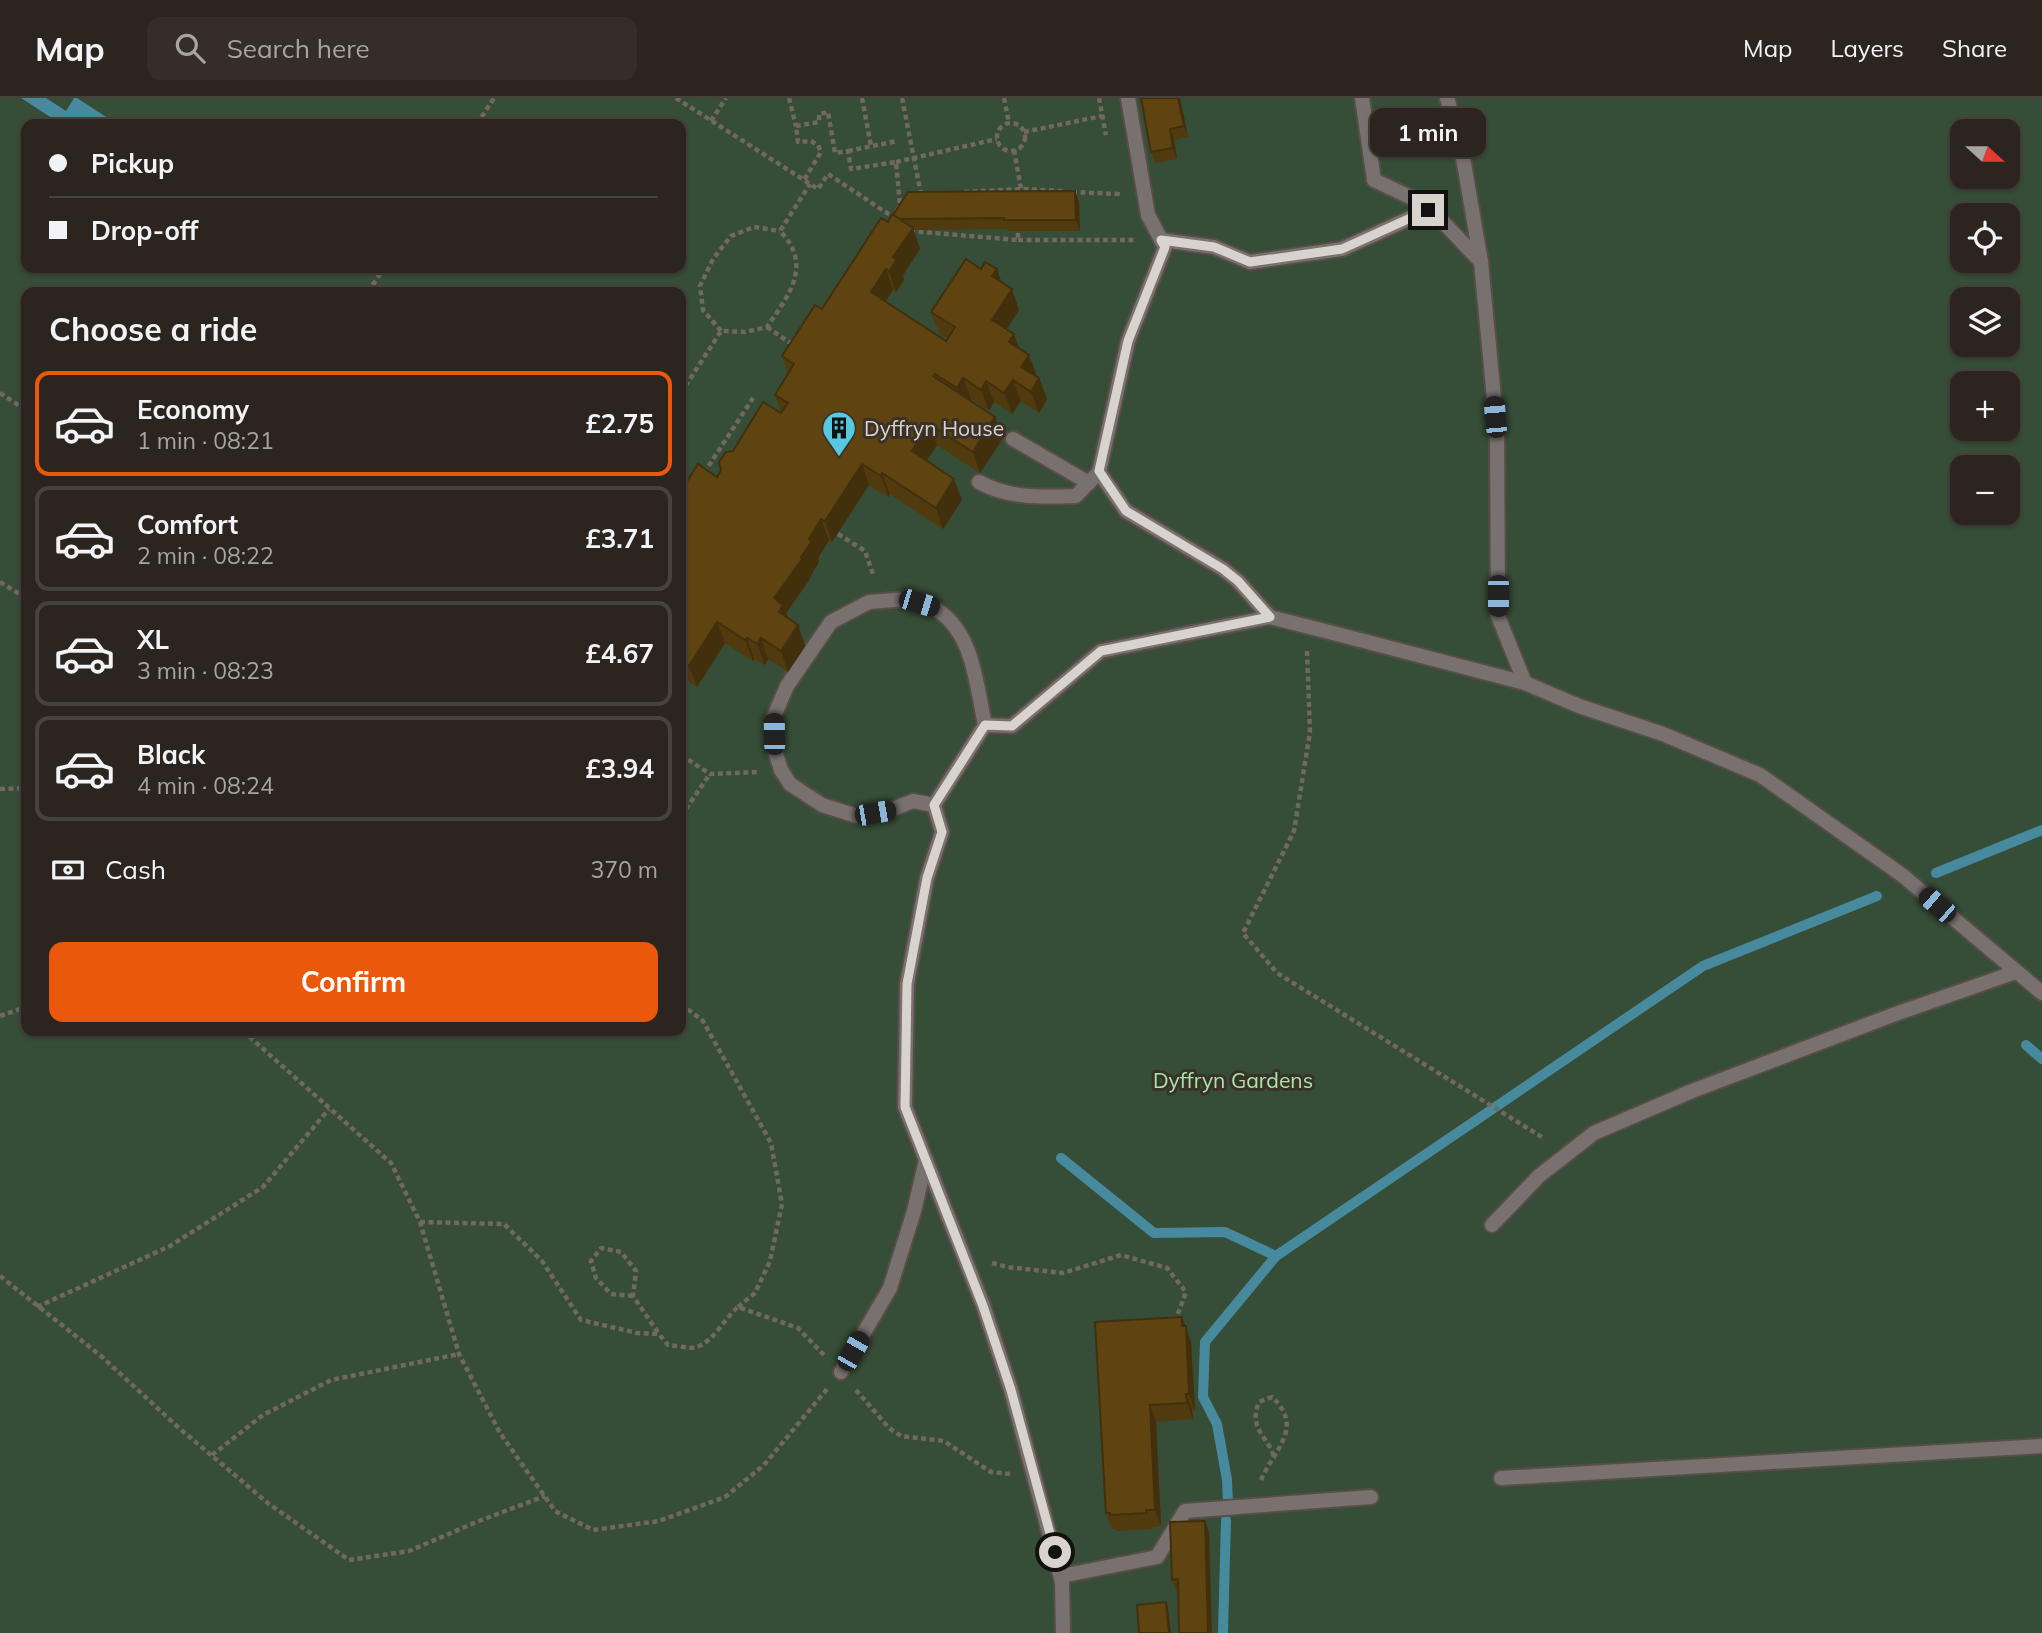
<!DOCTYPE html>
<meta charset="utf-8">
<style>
body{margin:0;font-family:Mulish,sans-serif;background:#342d28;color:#f1f3f6;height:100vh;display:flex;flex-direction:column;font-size:26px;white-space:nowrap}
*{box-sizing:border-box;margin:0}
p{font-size:23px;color:#a6a5a4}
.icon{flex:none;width:38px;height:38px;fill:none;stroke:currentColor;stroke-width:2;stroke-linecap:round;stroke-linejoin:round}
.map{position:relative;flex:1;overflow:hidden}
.details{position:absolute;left:21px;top:189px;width:665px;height:749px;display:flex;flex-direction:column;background:#2c251f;border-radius:14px;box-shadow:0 2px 5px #0004,0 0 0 2px #48423d}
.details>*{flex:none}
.hud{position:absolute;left:21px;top:21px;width:665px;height:154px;border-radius:14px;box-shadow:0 2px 5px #0004,0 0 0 2px #48423d;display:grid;align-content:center;height:154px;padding:0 28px;background:#2c251f}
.needle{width:46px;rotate:111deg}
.controls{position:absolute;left:1950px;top:21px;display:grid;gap:14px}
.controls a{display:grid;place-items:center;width:70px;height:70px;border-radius:14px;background:#2c251f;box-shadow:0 2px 5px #0004,0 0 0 2px #48423d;font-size:35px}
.end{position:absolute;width:32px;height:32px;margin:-16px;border:9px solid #d9d3cd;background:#111;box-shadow:0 0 0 4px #111}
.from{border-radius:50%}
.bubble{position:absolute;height:49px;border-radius:14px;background:#2c251f;box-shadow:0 2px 5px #0004,0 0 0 2px #48423d;font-size:23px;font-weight:700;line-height:49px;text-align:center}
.car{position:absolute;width:21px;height:42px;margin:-21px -10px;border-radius:9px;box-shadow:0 0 5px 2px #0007;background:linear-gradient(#222 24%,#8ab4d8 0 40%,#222 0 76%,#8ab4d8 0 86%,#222 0)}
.hud b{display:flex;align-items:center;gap:24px;height:66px;font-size:26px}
.hud b+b{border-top:2px solid #48423d}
.hud i{width:18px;height:18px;background:#f1f3f6}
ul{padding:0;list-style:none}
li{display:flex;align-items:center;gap:21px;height:105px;margin:0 14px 10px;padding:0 14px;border:4px solid #48423d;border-radius:14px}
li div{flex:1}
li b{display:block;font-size:26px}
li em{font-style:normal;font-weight:700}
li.on{border-color:#ea580c}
li>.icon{width:63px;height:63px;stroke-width:1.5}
h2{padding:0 28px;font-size:32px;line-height:84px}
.pay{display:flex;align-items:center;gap:18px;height:77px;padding:0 28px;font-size:26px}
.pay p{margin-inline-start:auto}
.cta{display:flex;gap:14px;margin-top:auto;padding:14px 28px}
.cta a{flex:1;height:80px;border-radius:14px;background:#ea580c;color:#fff;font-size:28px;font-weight:700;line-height:80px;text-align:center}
header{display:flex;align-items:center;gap:42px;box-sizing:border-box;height:98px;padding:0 35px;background:#2c251f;border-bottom:2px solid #48423d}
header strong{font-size:33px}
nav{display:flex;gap:38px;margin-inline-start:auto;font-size:24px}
.search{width:490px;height:63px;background:#342d28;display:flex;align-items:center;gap:18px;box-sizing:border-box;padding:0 24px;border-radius:14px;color:#a6a5a4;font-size:26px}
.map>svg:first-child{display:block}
.green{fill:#364d37;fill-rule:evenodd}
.water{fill:#478a9d}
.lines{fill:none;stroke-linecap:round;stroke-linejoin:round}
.stream{stroke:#478a9d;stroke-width:10}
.service-casing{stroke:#574e47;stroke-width:18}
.path{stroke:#706861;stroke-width:4.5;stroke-dasharray:5 3.5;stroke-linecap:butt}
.service{stroke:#78716f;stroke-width:14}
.wall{fill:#523a0f}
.shaded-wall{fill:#42300d}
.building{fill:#5f4412;stroke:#42300d;stroke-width:2}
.route{stroke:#d9d3cd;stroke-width:9}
.labels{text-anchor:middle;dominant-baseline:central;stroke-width:6;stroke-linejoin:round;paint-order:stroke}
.poi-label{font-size:21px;fill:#d9d3cd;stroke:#3a3129;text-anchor:start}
.park-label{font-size:21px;fill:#a7e5a8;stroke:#3a3129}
</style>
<header>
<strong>Map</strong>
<div class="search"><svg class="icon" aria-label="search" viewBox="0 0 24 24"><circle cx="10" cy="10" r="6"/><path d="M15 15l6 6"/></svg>Search here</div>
<nav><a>Map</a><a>Layers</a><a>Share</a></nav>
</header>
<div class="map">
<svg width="2042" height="1535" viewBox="0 0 2042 1535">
<rect width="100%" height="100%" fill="#3a3129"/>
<path class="green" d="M 0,0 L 2042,0 L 2042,1535 L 0,1535 ZM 26,26 L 681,26 L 681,170 L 26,170 ZM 1962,33 L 2007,33 L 2007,79 L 1962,79 ZM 1962,117 L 2007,117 L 2007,163 L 1962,163 ZM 26,194 L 681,194 L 681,933 L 26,933 ZM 1962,201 L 2007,201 L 2007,247 L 1962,247 ZM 1962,285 L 2007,285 L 2007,331 L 1962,331 ZM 1962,369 L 2007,369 L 2007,415 L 1962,415 Z"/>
<path class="water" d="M 21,0 L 46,0 L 66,13 L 74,0 L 77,0 L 117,26 L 57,26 L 58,24 Z"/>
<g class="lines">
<g class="stream">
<path d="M 1936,775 L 2042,732"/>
<path d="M 2026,947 L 2042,961"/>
<path d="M 1061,1060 L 1154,1135 L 1225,1134 L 1276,1158 L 1703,868 L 1877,798"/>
<path d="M 1228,1404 L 1227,1382 L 1217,1326 L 1203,1299 L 1205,1244 L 1276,1158"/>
<path d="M 1223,1535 L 1226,1422"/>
</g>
<g class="service-casing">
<g id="service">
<path d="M 1128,0 L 1148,117 L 1165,149 L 1128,243 L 1099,374 L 1126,413 L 1223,471 L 1238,483 L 1270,519"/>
<path d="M 1362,0 L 1374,82 L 1416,102 L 1444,125 L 1481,164"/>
<path d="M 1447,0 L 1461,48 L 1481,164 L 1497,332 L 1498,518 L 1525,585"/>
<path d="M 1161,142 L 1214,149 L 1250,164 L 1342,151 L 1428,112"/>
<path d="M 1013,341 L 1089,385"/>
<path d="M 979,384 C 1010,401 1042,399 1076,398 L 1099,374"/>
<path d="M 906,501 C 914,504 925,505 932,509 C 974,531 976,587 985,627 L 934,707 L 913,703 L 893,711 L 857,718 L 822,707 L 790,686 L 781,672 L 775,653 L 774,618 L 787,588 L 831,524 L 869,504 Z"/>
<path d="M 985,627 L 1012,628 L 1101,553 L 1270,519 L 1333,535 L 1525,585 L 1579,608 L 1663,636 L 1760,677 L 1902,777 L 2042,895"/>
<path d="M 934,707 L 942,734 L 927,780 L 907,886 L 905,1009 L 983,1207 L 1011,1292 L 1062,1484 L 1063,1535"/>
<path d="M 1492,1127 L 1539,1078 L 1594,1035 L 1692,993 L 1898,915 L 2016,874"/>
<path d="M 841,1274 L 890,1190 L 914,1113 L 926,1062"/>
<path d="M 1501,1380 L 2042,1348"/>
<path d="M 1061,1478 L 1157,1459 L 1185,1413 L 1371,1399"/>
</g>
</g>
<g class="path">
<path d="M 676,0 L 818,91 L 828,76 L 893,119 L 900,107 L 896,64 L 851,71 L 848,53 L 835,55 L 828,14 L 819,16 L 819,24 L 796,28 L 798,44 L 811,43 L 818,47 L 821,54 L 804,82"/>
<path d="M 789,0 L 796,28"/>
<path d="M 862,0 L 871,48"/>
<path d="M 902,0 L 921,96 L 924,96"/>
<path d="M 1004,0 L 1009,25"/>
<path d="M 1099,0 L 1106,37"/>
<path d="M 711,23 L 726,0"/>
<circle cx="1011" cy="39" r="14"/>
<path d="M 477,26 L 494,0"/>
<path d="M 1024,34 L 1102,18"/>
<path d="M 1014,52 L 1021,91"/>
<path d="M 848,53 L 897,43"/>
<path d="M 896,64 L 997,41"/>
<path d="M 964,94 L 1021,91 L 1064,93"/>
<path d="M 1072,94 L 1118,96 L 1117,94"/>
<path d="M 910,133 L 1018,142 L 1018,129"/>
<path d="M 1018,142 L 1136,142"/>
<path d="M 368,194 L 384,170"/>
<path d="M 767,229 L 795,248"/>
<path d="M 721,233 L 703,212 L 700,188 L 713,161 L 731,138 L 754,129 L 780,133"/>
<path d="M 0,295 L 26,312"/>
<path d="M 681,295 L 721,233 L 745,234 L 767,229 C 782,206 805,180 793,152 C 791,145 785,139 780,133 L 810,86"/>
<path d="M 704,375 L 753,300"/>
<path d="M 838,436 L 865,453 L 874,479"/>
<path d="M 0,484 L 26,500"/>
<path d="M 1307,553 L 1310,634 L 1294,733 L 1243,835 L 1277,875 L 1545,1041"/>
<path d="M 681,591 L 684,593"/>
<path d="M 681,657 L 710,676 L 758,674"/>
<path d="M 0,691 L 26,690"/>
<path d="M 681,718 L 710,676"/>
<path d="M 681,906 L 703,923 L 771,1045 L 782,1106 L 770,1163 L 755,1195 L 738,1209"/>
<path d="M 0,918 L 26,909"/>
<path d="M 243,933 L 391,1065 L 420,1124 L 459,1256 L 500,1335 L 555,1413 L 593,1432 L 659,1423 L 725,1399 L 764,1367 L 827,1291"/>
<path d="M 420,1124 L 504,1126 L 542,1163 L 581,1222 L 637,1235 L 659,1236 L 668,1247 C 677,1248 689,1251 697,1249 C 714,1243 724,1221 738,1209 L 798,1230 L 824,1257"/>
<path d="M 992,1165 L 1007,1169 L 1063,1175 L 1121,1157 L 1167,1170 L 1186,1194 L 1175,1224"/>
<path d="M 0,1178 L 101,1258 L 179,1330 L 269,1406 L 349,1462 L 409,1453 L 479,1423 L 545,1398"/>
<path d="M 633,1198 L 611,1196 L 596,1180 L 591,1163 L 601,1150 L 621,1154 L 636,1173 L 633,1198 L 659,1236"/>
<path d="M 37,1209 L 170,1148 L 263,1089 L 329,1011"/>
<path d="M 856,1292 L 889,1330 L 901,1338 L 944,1343 L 991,1374 L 1010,1376"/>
<path d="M 212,1357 L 263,1317 L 331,1282 L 459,1256"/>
<path d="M 1261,1382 C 1274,1352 1305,1329 1272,1299 L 1259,1304 C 1248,1332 1267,1336 1274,1359"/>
</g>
<use href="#service" class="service"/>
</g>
<g class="wall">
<path d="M 1141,0 L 1180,0 L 1188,39 L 1174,42 L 1177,61 L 1155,65 L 1151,54 Z"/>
<path d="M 1075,93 L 1079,104 L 1080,133 L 1008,133 L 1007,131 L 913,132 L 920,151 L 903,177 L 904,182 L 896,194 L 893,192 L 886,204 L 946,243 L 947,240 L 939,235 L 931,214 L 1001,184 L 1019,212 L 1007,231 L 1036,278 L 1039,280 L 1047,301 L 1039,315 L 1021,303 L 1012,316 L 994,304 L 989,313 L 971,301 L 970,302 L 995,319 L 1003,340 L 980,375 L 937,347 L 926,363 L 962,402 L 943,431 L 890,396 L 888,399 L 869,387 L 832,444 L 829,442 L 818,460 L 819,464 L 810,479 L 810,481 L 786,515 L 789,521 L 798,527 L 805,548 L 788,574 L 768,561 L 765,567 L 754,561 L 753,563 L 725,545 L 697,589 L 681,578 L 681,393 L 717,379 L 733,353 L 781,315 L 781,314 L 775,297 L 788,276 L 782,258 L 822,211 L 888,124 L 893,117 Z"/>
<path d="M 1182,1219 L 1191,1244 L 1195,1312 L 1192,1312 L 1193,1321 L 1156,1324 L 1161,1428 L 1152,1429 L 1153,1431 L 1116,1433 L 1115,1431 L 1112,1431 L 1106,1415 Z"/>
<path d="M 1209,1434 L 1178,1492 L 1176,1493 L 1172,1482 Z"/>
</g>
<g class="shaded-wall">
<path d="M 1178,0 L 1180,0 L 1188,39 L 1184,28 Z"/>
<path d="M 1170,31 L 1174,42 L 1177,61 L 1173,50 Z"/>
<path d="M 1075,93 L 1079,104 L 1080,133 L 1076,122 Z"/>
<path d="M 913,130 L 920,151 L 903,177 L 904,182 L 896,194 L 889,173 L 893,159 Z"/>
<path d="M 886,171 L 893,192 L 878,215 L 871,194 Z"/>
<path d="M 997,171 L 1004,192 L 992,178 Z"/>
<path d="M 1012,191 L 1019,212 L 999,243 L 992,222 Z"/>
<path d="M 1014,236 L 1022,257 L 1009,244 Z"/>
<path d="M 1029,257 L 1037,278 L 1029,290 L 1021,269 Z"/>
<path d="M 963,280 L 971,301 L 964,311 L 957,290 Z"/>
<path d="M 1039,280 L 1047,301 L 1039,315 L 1031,294 Z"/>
<path d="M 1013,282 L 1021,303 L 1012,316 L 1004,295 Z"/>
<path d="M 986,283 L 994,304 L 989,313 L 981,292 Z"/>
<path d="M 995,319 L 1003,340 L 980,375 L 973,354 Z"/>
<path d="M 929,326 L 937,347 L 919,374 L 912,353 Z"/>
<path d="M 862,366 L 869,387 L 832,444 L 825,423 Z"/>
<path d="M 882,375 L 890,396 L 888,399 L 881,378 Z"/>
<path d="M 954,381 L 962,402 L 943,431 L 936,410 Z"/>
<path d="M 821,421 L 829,442 L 818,460 L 819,464 L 810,479 L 810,481 L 786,515 L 791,528 L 786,535 L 774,500 L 801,459 L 809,441 Z"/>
<path d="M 717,524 L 725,545 L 697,589 L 689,568 Z"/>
<path d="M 798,527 L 805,548 L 788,574 L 781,553 Z"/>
<path d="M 747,540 L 754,561 L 753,563 L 745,542 Z"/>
<path d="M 761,540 L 768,561 L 765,567 L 757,546 Z"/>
<path d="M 1182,1219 L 1191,1244 L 1195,1312 L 1189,1296 Z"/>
<path d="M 1186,1296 L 1192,1312 L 1193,1321 L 1187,1305 Z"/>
<path d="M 1150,1307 L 1156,1324 L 1161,1428 L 1155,1412 Z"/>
<path d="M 1205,1423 L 1209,1434 L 1212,1535 L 1208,1535 Z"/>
<path d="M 1166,1504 L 1168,1510 L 1171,1535 L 1169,1535 Z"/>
</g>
<g class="building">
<path d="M 1141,0 L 1178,0 L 1184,28 L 1170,31 L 1173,50 L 1151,54 Z"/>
<path d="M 1075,93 L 1076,122 L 1004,122 L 1004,120 L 899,121 L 893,117 L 908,94 Z"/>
<path d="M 892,116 L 913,130 L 893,159 L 897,161 L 889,173 L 886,171 L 871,194 L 946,243 L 955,229 L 931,214 L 966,161 L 981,171 L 985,164 L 997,171 L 992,178 L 1012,191 L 992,222 L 1014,236 L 1009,244 L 1029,257 L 1021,269 L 1039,280 L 1031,294 L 1013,282 L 1004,295 L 986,283 L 981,292 L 963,280 L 957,290 L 935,276 L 933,278 L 995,319 L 973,354 L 929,326 L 912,353 L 954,381 L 936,410 L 882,375 L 881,378 L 862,366 L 825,423 L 821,421 L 809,441 L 812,443 L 801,459 L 803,460 L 774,500 L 783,507 L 779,514 L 798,527 L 781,553 L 761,540 L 757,546 L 747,540 L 745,542 L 717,524 L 689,568 L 681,562 L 681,393 L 698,366 L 717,379 L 721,372 L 719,364 L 726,354 L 733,353 L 763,304 L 781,315 L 788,305 L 775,297 L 794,266 L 782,258 L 815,207 L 822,211 L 881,120 L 888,124 Z"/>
<path d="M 1182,1219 L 1182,1228 L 1186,1228 L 1189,1296 L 1186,1296 L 1187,1305 L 1150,1307 L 1155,1412 L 1146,1412 L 1147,1415 L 1110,1417 L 1110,1415 L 1106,1415 L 1095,1224 Z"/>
<path d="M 1205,1423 L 1208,1535 L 1179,1535 L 1178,1481 L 1172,1482 L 1170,1424 Z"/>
<path d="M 1166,1504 L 1169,1535 L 1139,1535 L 1137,1507 Z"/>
</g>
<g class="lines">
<path class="route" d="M 1055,1454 L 1011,1292 L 983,1208 L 905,1009 L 907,886 L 927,780 L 942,734 L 934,707 L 985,627 L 1012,628 L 1101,553 L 1270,519 L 1238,483 L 1223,471 L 1126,413 L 1099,373 L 1128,243 L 1165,149 L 1161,142 L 1214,149 L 1250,164 L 1342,151 L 1428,112"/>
</g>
<defs>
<g id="building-pin" transform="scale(1.75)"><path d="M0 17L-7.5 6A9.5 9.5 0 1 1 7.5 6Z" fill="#56c9e1" stroke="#3a3129"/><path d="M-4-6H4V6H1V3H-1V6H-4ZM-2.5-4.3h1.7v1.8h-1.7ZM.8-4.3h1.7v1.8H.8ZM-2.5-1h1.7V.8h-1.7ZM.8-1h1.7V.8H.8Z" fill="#111"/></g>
</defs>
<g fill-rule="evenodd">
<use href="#building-pin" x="839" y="330"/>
</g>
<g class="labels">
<g class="poi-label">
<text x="864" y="330">Dyffryn House</text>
</g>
<g class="park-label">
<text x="1233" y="982">Dyffryn Gardens</text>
</g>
</g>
</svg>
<div class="controls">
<a><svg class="needle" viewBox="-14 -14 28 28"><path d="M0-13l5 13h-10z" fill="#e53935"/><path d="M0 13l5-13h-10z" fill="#a6a5a4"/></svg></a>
<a><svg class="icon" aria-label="locate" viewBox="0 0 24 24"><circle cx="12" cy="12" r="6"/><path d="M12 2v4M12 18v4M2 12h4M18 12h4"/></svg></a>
<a><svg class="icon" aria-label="layers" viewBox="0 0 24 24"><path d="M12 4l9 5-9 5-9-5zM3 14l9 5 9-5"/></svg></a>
<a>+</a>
<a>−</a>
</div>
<i class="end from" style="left:1055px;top:1454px"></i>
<i class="end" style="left:1428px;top:112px"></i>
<div class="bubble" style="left:1370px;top:10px;width:116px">1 min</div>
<i class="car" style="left:1495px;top:319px;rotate:355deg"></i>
<i class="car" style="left:1498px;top:498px;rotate:180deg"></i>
<i class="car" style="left:919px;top:505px;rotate:107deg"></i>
<i class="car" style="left:774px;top:636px;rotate:359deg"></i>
<i class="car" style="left:875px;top:715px;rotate:80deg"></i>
<i class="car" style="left:1937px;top:807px;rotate:311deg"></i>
<i class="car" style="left:853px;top:1253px;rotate:30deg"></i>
<div class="hud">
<b><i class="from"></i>Pickup</b>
<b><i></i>Drop-off</b>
</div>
<section class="details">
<h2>Choose a ride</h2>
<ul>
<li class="on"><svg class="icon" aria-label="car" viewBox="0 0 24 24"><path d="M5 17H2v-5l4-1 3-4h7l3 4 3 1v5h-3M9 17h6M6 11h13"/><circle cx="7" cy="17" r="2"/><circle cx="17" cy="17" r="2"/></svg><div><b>Economy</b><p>1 min · 08:21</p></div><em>£2.75</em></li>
<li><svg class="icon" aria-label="car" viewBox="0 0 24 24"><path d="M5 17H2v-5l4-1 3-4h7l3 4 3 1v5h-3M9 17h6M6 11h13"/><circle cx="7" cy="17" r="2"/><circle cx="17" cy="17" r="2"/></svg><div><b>Comfort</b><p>2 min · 08:22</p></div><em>£3.71</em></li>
<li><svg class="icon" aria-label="car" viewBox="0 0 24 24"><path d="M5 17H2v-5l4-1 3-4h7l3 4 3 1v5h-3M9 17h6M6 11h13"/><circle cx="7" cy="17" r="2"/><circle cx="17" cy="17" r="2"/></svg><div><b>XL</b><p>3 min · 08:23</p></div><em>£4.67</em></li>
<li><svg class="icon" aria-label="car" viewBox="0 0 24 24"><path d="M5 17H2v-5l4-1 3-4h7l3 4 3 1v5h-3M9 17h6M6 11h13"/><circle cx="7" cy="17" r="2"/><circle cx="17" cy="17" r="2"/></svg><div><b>Black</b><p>4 min · 08:24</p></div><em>£3.94</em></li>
</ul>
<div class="pay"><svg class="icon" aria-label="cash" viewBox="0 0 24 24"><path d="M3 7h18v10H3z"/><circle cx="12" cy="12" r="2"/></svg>Cash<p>370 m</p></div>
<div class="cta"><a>Confirm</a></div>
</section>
</div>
